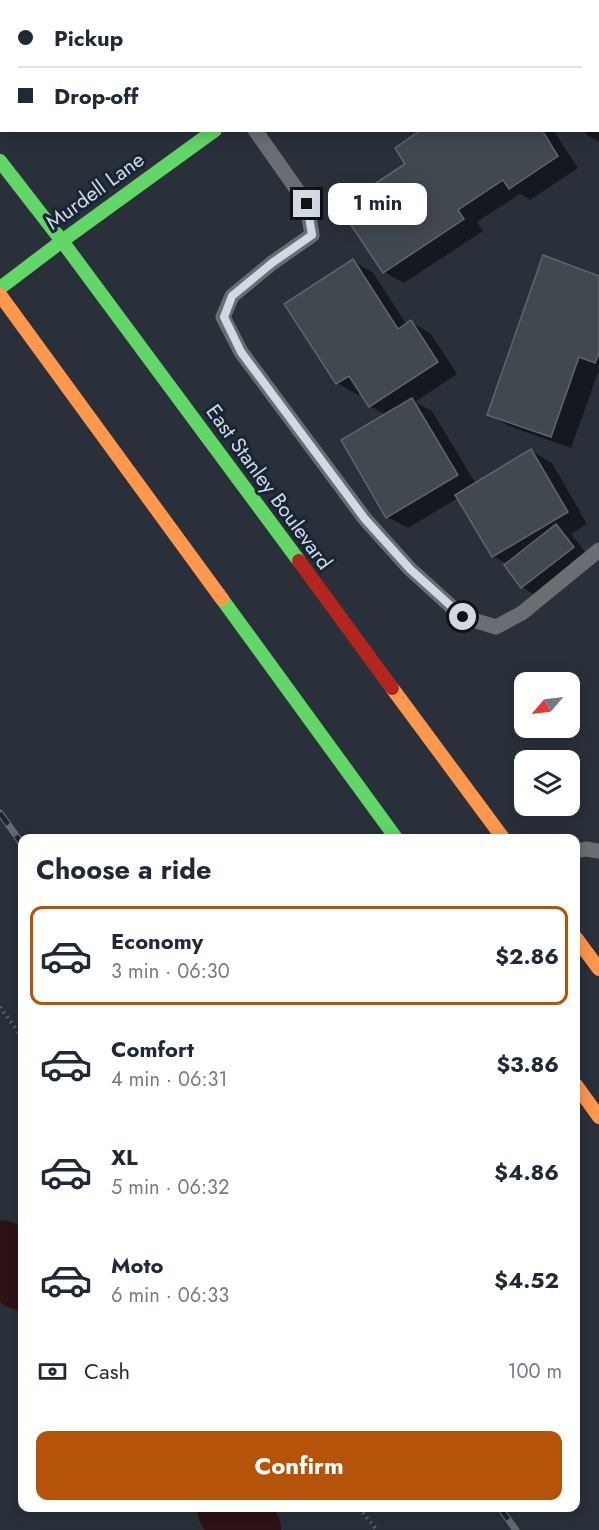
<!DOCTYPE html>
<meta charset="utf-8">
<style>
body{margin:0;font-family:Jost,sans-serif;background:#f2f2f3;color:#1f2937;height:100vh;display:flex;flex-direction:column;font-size:22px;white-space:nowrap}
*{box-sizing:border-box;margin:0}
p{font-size:20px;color:#747a83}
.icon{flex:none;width:33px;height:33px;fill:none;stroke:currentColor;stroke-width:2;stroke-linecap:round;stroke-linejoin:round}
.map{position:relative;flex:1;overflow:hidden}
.panel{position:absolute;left:18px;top:834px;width:562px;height:678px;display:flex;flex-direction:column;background:#fff;border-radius:12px;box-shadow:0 3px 15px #0003}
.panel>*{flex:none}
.hud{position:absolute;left:0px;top:0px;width:600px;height:132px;box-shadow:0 3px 15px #0003;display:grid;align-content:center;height:132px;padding:0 18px;background:#fff}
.needle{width:39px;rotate:242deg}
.fabs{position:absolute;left:514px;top:672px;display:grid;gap:12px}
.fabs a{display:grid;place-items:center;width:66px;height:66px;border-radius:12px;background:#fff;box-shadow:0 3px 15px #0003;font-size:30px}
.end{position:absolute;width:27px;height:27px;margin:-14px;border:8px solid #d0d9e4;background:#111;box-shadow:0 0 0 3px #111}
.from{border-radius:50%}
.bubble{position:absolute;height:42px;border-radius:12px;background:#fff;box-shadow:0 3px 15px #0003;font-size:20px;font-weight:700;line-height:42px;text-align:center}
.hud b{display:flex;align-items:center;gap:21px;height:57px;font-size:22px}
.hud b+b{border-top:2px solid #e0e1e3}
.hud i{width:15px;height:15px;background:#1f2937}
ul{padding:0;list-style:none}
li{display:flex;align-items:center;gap:18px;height:99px;margin:0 12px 9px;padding:0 6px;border:3px solid transparent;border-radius:12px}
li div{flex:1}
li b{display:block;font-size:22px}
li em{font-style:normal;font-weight:700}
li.on{border-color:#b45309}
li>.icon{width:54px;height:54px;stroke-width:1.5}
h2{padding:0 18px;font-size:27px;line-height:72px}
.pay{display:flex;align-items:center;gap:15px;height:66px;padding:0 18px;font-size:22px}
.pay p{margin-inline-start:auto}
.cta{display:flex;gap:12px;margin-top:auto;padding:12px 18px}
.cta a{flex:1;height:69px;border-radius:12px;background:#b45309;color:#fff;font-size:24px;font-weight:700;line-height:69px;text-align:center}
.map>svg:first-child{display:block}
.shadow{fill:#0007}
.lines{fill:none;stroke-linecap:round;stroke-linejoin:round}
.river{stroke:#2e1215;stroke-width:68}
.building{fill:#424850;stroke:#5f656e;stroke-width:1.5}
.path{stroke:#656b70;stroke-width:4;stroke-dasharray:1.5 4.5;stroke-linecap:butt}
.lane{stroke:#6a6e72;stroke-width:15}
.fast{stroke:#63d668;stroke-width:14}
.slow{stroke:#ff974d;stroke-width:14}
.jam{stroke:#b3261e;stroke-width:14}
.rail-casing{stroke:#64686f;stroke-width:7}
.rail{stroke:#192536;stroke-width:4.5;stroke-dasharray:14;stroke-linecap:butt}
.route{stroke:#d0d9e4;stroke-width:8}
.labels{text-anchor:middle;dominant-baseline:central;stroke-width:6;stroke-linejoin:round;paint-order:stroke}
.street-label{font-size:21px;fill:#d0d9e4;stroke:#192536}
</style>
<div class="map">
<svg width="599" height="1530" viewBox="0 0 599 1530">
<rect width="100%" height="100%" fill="#29303a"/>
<g class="shadow">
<path d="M 6,0 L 72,0 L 73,2 L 9,2 Z"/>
<path d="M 251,0 L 268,0 L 266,2 L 253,2 Z"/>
<path d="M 599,1 L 599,142 L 587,135 L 584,130 L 598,130 Z"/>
<path d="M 424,130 L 553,130 L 578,168 L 530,200 L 520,194 L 477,222 L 483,231 L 404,283 L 384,272 L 407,164 Z"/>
<path d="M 353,261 L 373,273 L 407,325 L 411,322 L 431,334 L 457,374 L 415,402 L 432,411 L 476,484 L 531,451 L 552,463 L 587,524 L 571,534 L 588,556 L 537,596 L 522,587 L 507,564 L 493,556 L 458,498 L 408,528 L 387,517 L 386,415 L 370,406 L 361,392 L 358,395 L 337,383 Z"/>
<path d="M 599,277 L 599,370 L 571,448 L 509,426 L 488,414 Z"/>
</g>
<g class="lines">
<g class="river">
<path d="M 0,1254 L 22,1276"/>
<path d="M 231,1508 L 247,1530"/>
</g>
</g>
<g class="building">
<path d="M 161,0 L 231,0 L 232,2 L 162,2 Z"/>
<path d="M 421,130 L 542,130 L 558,156 L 509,189 L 503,180 L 458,210 L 464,219 L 383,273 L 339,207 L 405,164 L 395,148 Z"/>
<path d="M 543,255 L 599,276 L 599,353 L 595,363 L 579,357 L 551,437 L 487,415 Z"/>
<path d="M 353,259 L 398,329 L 411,320 L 438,362 L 369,407 L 349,376 L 336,384 L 284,304 Z"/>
<path d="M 412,398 L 458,475 L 386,518 L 341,440 Z"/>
<path d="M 531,449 L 568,512 L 492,557 L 455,495 Z"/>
<path d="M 556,524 L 574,547 L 521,588 L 504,565 Z"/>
</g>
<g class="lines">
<g class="path">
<path d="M 0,1007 L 22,1037"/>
<path d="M 359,1508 L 377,1530"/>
</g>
<g class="lane">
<path d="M 255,130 L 307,204 L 312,235 L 272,263 L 232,296 L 223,317 L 241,352 L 365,519 L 410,569 L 463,617 L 496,627 L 522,613 L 599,550"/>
<path d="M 576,851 L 586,849 L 599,851"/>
</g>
<g class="fast">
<path d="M 0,161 L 62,241 L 299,561"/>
<path d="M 0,288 L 62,241 L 215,130"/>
<path d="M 222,599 L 396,838"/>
</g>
<g class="slow">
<path d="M 0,295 L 222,599"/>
<path d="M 392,688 L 503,838"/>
<path d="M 576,938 L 599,969"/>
<path d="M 576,1085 L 599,1117"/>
</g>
<g class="jam">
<path d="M 392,2 L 394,0"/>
<path d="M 299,561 L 392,688"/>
</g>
<g class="rail-casing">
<g id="rail">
<path d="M 0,813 L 22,844"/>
<path d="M 500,1508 L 516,1530"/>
</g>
</g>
<use href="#rail" class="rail"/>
</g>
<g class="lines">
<path class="route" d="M 307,204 L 312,235 L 272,263 L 232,296 L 224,317 L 241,352 L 365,519 L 410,569 L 463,617"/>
</g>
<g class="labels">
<g class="street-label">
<text transform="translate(95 191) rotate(-36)">Murdell Lane</text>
<text transform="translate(269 487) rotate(54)">East Stanley Boulevard</text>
</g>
</g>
</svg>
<div class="fabs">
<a><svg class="needle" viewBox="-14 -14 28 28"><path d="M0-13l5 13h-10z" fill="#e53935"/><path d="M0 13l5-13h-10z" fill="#747a83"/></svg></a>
<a><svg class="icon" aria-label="layers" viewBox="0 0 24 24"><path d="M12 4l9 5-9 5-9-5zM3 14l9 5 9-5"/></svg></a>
</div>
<i class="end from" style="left:463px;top:617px"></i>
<i class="end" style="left:307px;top:204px"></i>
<div class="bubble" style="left:328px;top:183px;width:99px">1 min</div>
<div class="hud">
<b><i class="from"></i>Pickup</b>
<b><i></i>Drop-off</b>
</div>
<section class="panel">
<h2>Choose a ride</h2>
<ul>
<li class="on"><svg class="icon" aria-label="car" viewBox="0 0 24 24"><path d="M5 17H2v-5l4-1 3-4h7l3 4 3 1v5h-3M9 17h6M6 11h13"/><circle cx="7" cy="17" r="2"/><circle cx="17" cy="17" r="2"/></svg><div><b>Economy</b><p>3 min · 06:30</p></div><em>$2.86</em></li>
<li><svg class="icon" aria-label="car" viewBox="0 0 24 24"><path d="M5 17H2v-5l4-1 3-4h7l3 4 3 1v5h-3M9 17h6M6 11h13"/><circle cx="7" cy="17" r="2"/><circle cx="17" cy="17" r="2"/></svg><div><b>Comfort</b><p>4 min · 06:31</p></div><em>$3.86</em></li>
<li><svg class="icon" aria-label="car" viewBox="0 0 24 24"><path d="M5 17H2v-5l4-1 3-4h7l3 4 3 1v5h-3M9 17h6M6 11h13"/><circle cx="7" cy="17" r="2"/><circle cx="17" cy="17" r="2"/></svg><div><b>XL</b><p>5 min · 06:32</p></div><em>$4.86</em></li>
<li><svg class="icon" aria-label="car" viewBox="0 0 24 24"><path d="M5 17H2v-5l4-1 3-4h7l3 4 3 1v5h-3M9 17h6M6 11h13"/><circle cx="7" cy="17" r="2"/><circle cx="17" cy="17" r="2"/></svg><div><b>Moto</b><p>6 min · 06:33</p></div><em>$4.52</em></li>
</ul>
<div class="pay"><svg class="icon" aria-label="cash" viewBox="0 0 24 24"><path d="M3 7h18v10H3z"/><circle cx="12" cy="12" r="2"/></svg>Cash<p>100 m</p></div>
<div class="cta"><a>Confirm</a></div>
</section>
</div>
